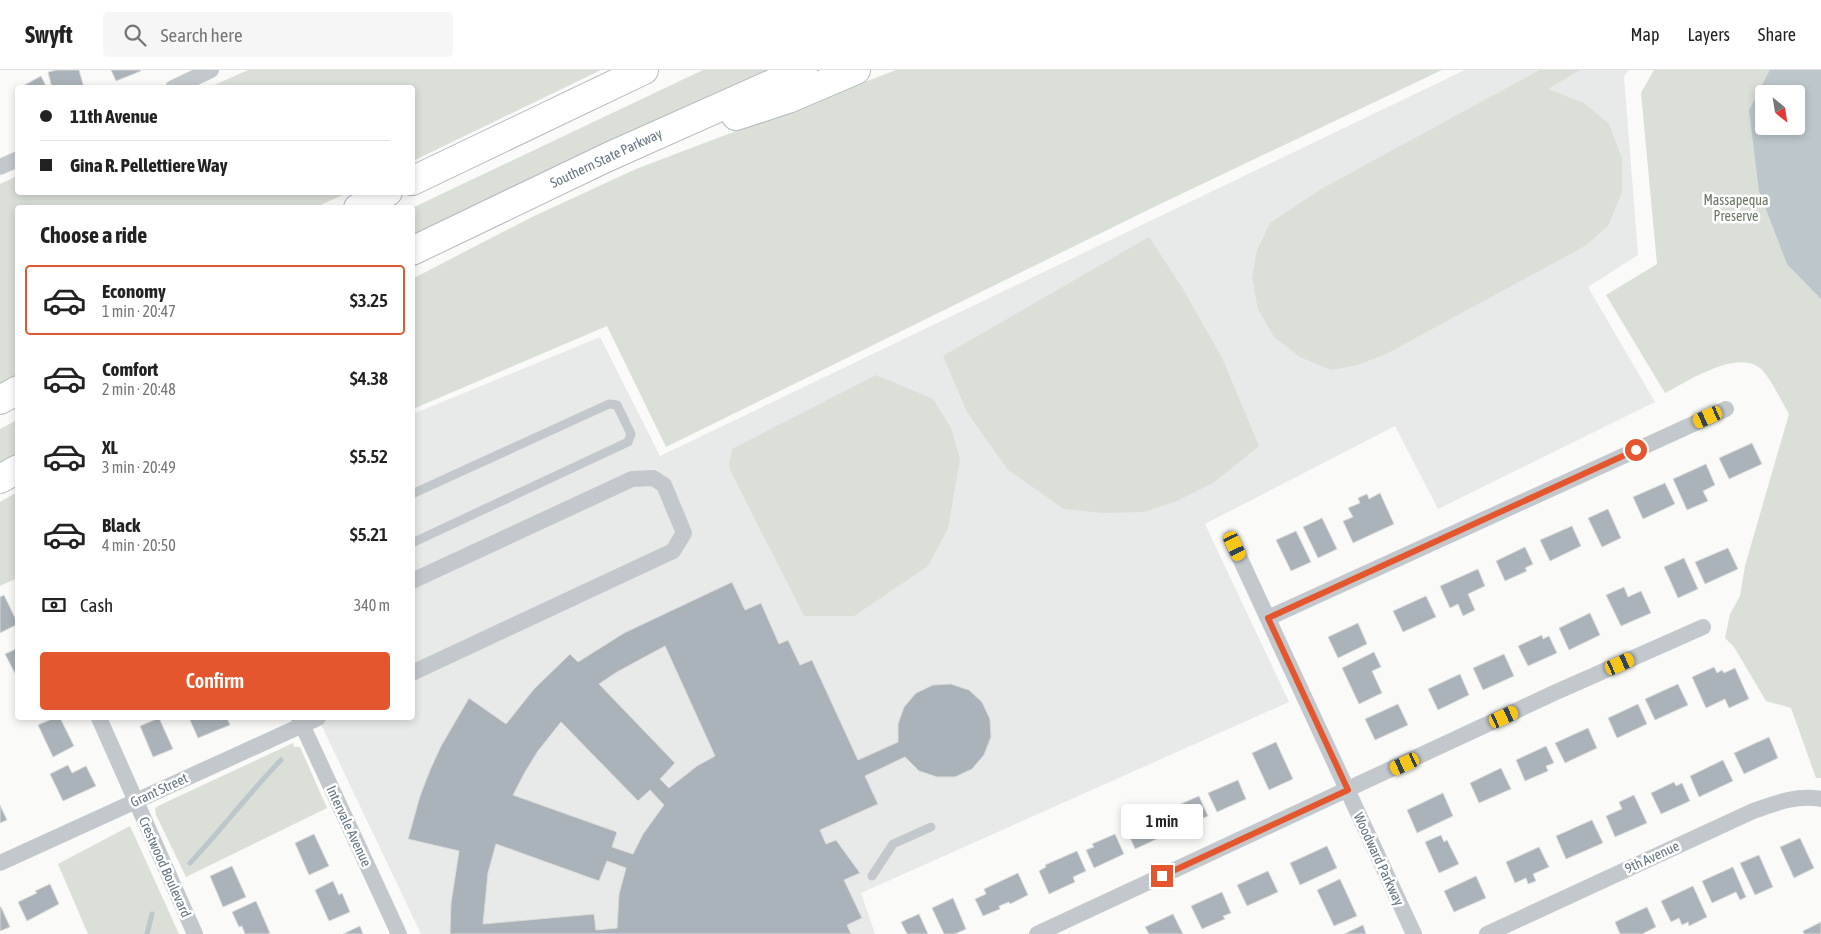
<!DOCTYPE html>
<meta charset="utf-8">
<style>
body{margin:0;font-family:"Asap Condensed",sans-serif;background:#f6f6f6;color:#222;height:100vh;display:flex;flex-direction:column;font-size:19px;white-space:nowrap}
*{box-sizing:border-box;margin:0}
p{font-size:16px;color:#767676}
.icon{flex:none;width:28px;height:28px;fill:none;stroke:currentColor;stroke-width:2;stroke-linecap:round;stroke-linejoin:round}
.map{position:relative;flex:1;overflow:hidden}
.details{position:absolute;left:15px;top:135px;width:400px;height:515px;display:flex;flex-direction:column;background:#fff;border-radius:5px;box-shadow:0 2px 8px #0003}
.details>*{flex:none}
.hud{position:absolute;left:15px;top:15px;width:400px;height:110px;border-radius:5px;box-shadow:0 2px 8px #0003;display:grid;align-content:center;height:110px;padding:0 25px;background:#fff}
.needle{width:32px;rotate:150deg}
.controls{position:absolute;left:1755px;top:15px;display:grid;gap:10px}
.controls a{display:grid;place-items:center;width:50px;height:50px;border-radius:5px;background:#fff;box-shadow:0 2px 8px #0003;font-size:25px}
.end{position:absolute;width:22px;height:22px;margin:-11px;border:6px solid #e4572e;background:#fff;box-shadow:0 0 0 2px #fff}
.from{border-radius:50%}
.bubble{position:absolute;height:35px;border-radius:5px;background:#fff;box-shadow:0 2px 8px #0003;font-size:16px;font-weight:600;line-height:35px;text-align:center}
.car{position:absolute;width:15px;height:30px;margin:-15px -8px;border-radius:6px;box-shadow:0 0 4px 1px #0007;background:linear-gradient(#f5c518 24%,#345 0 40%,#f5c518 0 76%,#345 0 86%,#f5c518 0)}
.hud b{display:flex;align-items:center;gap:18px;height:48px;font-size:19px}
.hud b+b{border-top:1px solid #e0e0e0}
.hud i{width:12px;height:12px;background:#222}
ul{padding:0;list-style:none}
li{display:flex;align-items:center;gap:15px;height:70px;margin:0 10px 8px;padding:0 15px;border:2px solid transparent;border-radius:5px}
li div{flex:1}
li b{display:block;font-size:19px}
li em{font-style:normal;font-weight:600}
li.on{border-color:#e4572e}
li>.icon{width:45px;height:45px;stroke-width:1.5}
h2{padding:0 25px;font-size:22px;line-height:60px}
.pay{display:flex;align-items:center;gap:12px;height:55px;padding:0 25px;font-size:19px}
.pay p{margin-inline-start:auto}
.button{display:flex;gap:10px;margin-top:auto;padding:10px 25px}
.button a{flex:1;height:58px;border-radius:5px;background:#e4572e;color:#fff;font-size:20px;font-weight:600;line-height:58px;text-align:center}
header{display:flex;align-items:center;gap:30px;box-sizing:border-box;height:70px;padding:0 25px;background:#fff;border-bottom:1px solid #e0e0e0}
header strong{font-size:24px}
nav{display:flex;gap:28px;margin-inline-start:auto;font-size:18px}
.search{width:350px;height:45px;background:#f6f6f6;display:flex;align-items:center;gap:12px;box-sizing:border-box;padding:0 18px;border-radius:5px;color:#767676;font-size:19px}
.map>svg:first-child{display:block}
.built{fill:#e8e9e9}
.green{fill:#dadfd7;fill-rule:evenodd}
.water{fill:#bbc7cb;fill-rule:evenodd}
.lines{fill:none;stroke-linecap:round;stroke-linejoin:round}
.stream{stroke:#bbc7cb;stroke-width:5}
.building{fill:#aab3b9;stroke:#dcdcda;fill-rule:evenodd}
.motorway-casing{stroke:#b4b9bd;stroke-width:30}
.service{stroke:#c3c8cc;stroke-width:9}
.minor{stroke:#c3c8cc;stroke-width:16}
.motorway{stroke:#fff;stroke-width:28}
.route{stroke:#e4572e;stroke-width:6}
.labels{text-anchor:middle;dominant-baseline:central;stroke-width:5;stroke-linejoin:round;paint-order:stroke}
.street-label{font-size:14px;fill:#657683;stroke:#fff}
.park-label{font-size:14px;fill:#687a64;stroke:#fff}
</style>
<header>
<strong>Swyft</strong>
<div class="search"><svg class="icon" aria-label="search" viewBox="0 0 24 24"><circle cx="10" cy="10" r="6"/><path d="M15 15l6 6"/></svg>Search here</div>
<nav><a>Map</a><a>Layers</a><a>Share</a></nav>
</header>
<div class="map">
<svg width="1821" height="864" viewBox="0 0 1821 864">
<rect width="100%" height="100%" fill="#fafaf8"/>
<path class="built" d="M 1465,0 L 1629,0 L 1624,6 L 1638,185 L 1588,217 L 1655,332 L 1438,439 L 1395,356 L 1205,454 L 1289,632 L 861,823 L 875,864 L 421,864 L 318,648 L 412,648 L 413,344 L 600,267 L 660,386 Z"/>
<g class="green">
<path d="M 248,0 L 601,0 L 413,91 L 412,18 L 210,17 Z"/>
<path d="M 703,0 L 785,0 L 413,173 L 412,138 Z"/>
<path d="M 896,0 L 1442,0 L 1156,136 L 666,377 L 607,256 L 413,339 L 412,209 L 532,147 L 636,99 Z"/>
<path d="M 1540,0 L 1580,0 L 1548,19 L 1584,33 L 1609,54 L 1622,88 L 1622,122 L 1608,156 L 1585,176 L 1386,284 L 1357,295 L 1331,300 L 1300,287 L 1274,267 L 1258,239 L 1252,208 L 1257,180 L 1270,153 L 1323,118 Z"/>
<path d="M 1654,0 L 1821,0 L 1821,708 L 1816,708 L 1791,638 L 1766,631 L 1734,577 L 1725,568 L 1730,544 L 1740,526 L 1745,496 L 1789,344 C 1782,332 1772,311 1763,301 C 1741,276 1688,311 1665,323 L 1606,225 L 1657,194 L 1641,23 ZM 1764,24 L 1796,24 L 1796,56 L 1764,56 Z"/>
<path d="M 17,106 L 18,122 L 347,123 L 316,137 L 18,138 L 17,305 L 0,314 L 0,114 Z"/>
<path d="M 1149,167 L 1183,219 L 1222,288 L 1259,376 L 1213,413 L 1177,431 L 1143,442 L 1103,443 L 1064,439 L 1008,400 L 967,342 L 943,286 Z"/>
<path d="M 876,305 L 933,329 L 951,358 L 960,389 L 948,458 L 928,496 L 854,546 L 804,546 L 729,398 L 732,379 Z"/>
<path d="M 17,350 L 17,384 L 0,394 L 0,359 Z"/>
<path d="M 17,422 L 17,508 L 0,516 L 0,432 Z"/>
<path d="M 293,673 L 294,677 L 300,677 L 327,738 L 186,807 L 156,745 L 155,739 L 158,736 Z"/>
<path d="M 130,756 L 179,864 L 88,864 L 58,794 Z"/>
</g>
<path class="water" d="M 1770,0 L 1821,0 L 1821,229 L 1787,194 L 1759,121 L 1749,40 ZM 1764,24 L 1796,24 L 1796,56 L 1764,56 Z"/>
<g class="lines">
<g class="stream">
<path d="M 190,793 C 221,760 249,723 281,690"/>
<path d="M 147,864 L 152,844"/>
</g>
</g>
<g class="building">
<path d="M 57,0 L 79,0 L 84,18 L 52,18 L 48,2 Z"/>
<path d="M 111,0 L 140,0 L 141,1 L 116,11 Z"/>
<path d="M 41,6 L 47,18 L 19,18 Z"/>
<path d="M 1752,373 L 1762,394 L 1729,409 L 1719,388 Z"/>
<path d="M 1706,394 L 1715,415 L 1703,421 L 1708,431 L 1687,440 L 1673,409 Z"/>
<path d="M 1665,413 L 1675,434 L 1643,449 L 1633,427 Z"/>
<path d="M 1380,423 L 1394,454 L 1353,473 L 1343,451 L 1353,447 L 1348,438 L 1360,433 L 1358,428 L 1367,424 L 1369,429 Z"/>
<path d="M 1608,439 L 1621,468 L 1602,477 L 1588,448 Z"/>
<path d="M 1322,448 L 1337,479 L 1318,488 L 1303,457 Z"/>
<path d="M 1572,456 L 1581,476 L 1550,491 L 1540,470 Z"/>
<path d="M 1296,461 L 1311,492 L 1291,501 L 1276,470 Z"/>
<path d="M 1525,477 L 1533,494 L 1525,498 L 1527,501 L 1505,511 L 1496,491 Z"/>
<path d="M 1728,478 L 1738,499 L 1705,514 L 1695,492 Z"/>
<path d="M 1684,488 L 1698,519 L 1678,528 L 1664,497 Z"/>
<path d="M 1478,499 L 1485,516 L 1468,524 L 1475,540 L 1463,546 L 1458,534 L 1450,538 L 1440,516 Z"/>
<path d="M 732,512 L 745,540 L 761,533 L 779,574 L 788,570 L 800,595 L 812,590 L 858,690 L 898,672 L 898,654 L 904,637 L 916,623 L 933,615 L 951,614 L 969,620 L 982,632 L 990,649 L 991,667 L 984,685 L 972,699 L 955,707 L 937,707 L 919,701 L 905,687 L 865,706 L 878,734 L 820,760 L 826,774 L 836,770 L 860,803 L 844,810 L 862,848 L 847,855 L 851,864 L 450,864 L 451,833 L 459,781 L 408,769 L 420,726 L 430,700 L 441,676 L 469,628 L 506,654 L 534,619 L 570,584 L 578,592 L 624,563 ZM 665,576 L 715,686 L 697,696 L 669,718 L 660,709 L 675,693 L 599,614 L 617,602 ZM 561,652 L 638,731 L 650,720 L 664,735 L 643,764 L 633,784 L 612,777 L 617,762 L 513,725 L 525,702 L 538,681 ZM 496,774 L 599,811 L 607,791 L 626,798 L 619,824 L 617,858 L 596,860 L 594,844 L 483,854 L 488,803 Z"/>
<path d="M 1624,517 L 1628,527 L 1641,521 L 1651,543 L 1621,556 L 1606,525 Z"/>
<path d="M 4,525 L 18,554 L 0,563 L 0,527 Z"/>
<path d="M 1426,526 L 1436,547 L 1403,562 L 1393,541 Z"/>
<path d="M 1590,543 L 1600,565 L 1569,580 L 1559,558 Z"/>
<path d="M 1358,553 L 1367,574 L 1338,588 L 1328,567 Z"/>
<path d="M 1542,565 L 1543,569 L 1549,566 L 1557,583 L 1528,596 L 1518,576 Z"/>
<path d="M 18,578 L 18,609 L 5,584 Z"/>
<path d="M 1374,582 L 1381,597 L 1372,601 L 1382,623 L 1359,634 L 1342,598 Z"/>
<path d="M 1504,584 L 1514,606 L 1483,620 L 1473,598 Z"/>
<path d="M 1714,597 L 1717,603 L 1722,600 L 1724,603 L 1735,598 L 1749,629 L 1729,638 L 1725,629 L 1706,638 L 1692,607 Z"/>
<path d="M 1460,604 L 1469,625 L 1438,640 L 1428,619 Z"/>
<path d="M 1678,614 L 1688,635 L 1655,650 L 1645,629 Z"/>
<path d="M 1398,634 L 1408,655 L 1375,670 L 1365,649 Z"/>
<path d="M 1638,634 L 1647,654 L 1617,668 L 1608,648 Z"/>
<path d="M 54,648 L 60,648 L 74,676 L 53,687 L 38,655 Z"/>
<path d="M 159,648 L 173,679 L 153,687 L 140,656 Z"/>
<path d="M 189,648 L 227,648 L 230,655 L 198,668 Z"/>
<path d="M 1588,658 L 1597,678 L 1565,693 L 1555,673 Z"/>
<path d="M 1769,667 L 1778,688 L 1744,704 L 1734,683 Z"/>
<path d="M 1276,672 L 1293,709 L 1269,720 L 1252,683 Z"/>
<path d="M 1546,676 L 1554,693 L 1546,696 L 1548,701 L 1525,711 L 1516,690 Z"/>
<path d="M 1723,690 L 1733,711 L 1699,727 L 1690,706 Z"/>
<path d="M 68,695 L 72,703 L 86,696 L 96,716 L 63,731 L 50,704 Z"/>
<path d="M 1501,698 L 1511,719 L 1479,733 L 1470,713 Z"/>
<path d="M 1238,710 L 1246,729 L 1217,742 L 1208,723 Z"/>
<path d="M 1674,712 L 1676,716 L 1682,713 L 1690,731 L 1661,744 L 1651,723 Z"/>
<path d="M 1443,723 L 1453,746 L 1417,763 L 1407,740 Z"/>
<path d="M 1634,725 L 1647,753 L 1615,767 L 1606,746 L 1622,739 L 1619,732 Z"/>
<path d="M 1199,726 L 1208,746 L 1177,759 L 1169,743 L 1177,739 L 1176,736 Z"/>
<path d="M 0,735 L 7,750 L 0,753 Z"/>
<path d="M 1162,740 L 1172,762 L 1135,779 L 1125,756 Z"/>
<path d="M 1592,750 L 1603,773 L 1566,789 L 1556,766 Z"/>
<path d="M 314,764 L 329,796 L 309,805 L 295,773 Z"/>
<path d="M 1115,764 L 1124,784 L 1094,798 L 1086,780 L 1094,777 L 1092,774 Z"/>
<path d="M 1441,765 L 1444,772 L 1447,770 L 1459,794 L 1439,803 L 1425,772 Z"/>
<path d="M 1800,768 L 1814,798 L 1794,808 L 1780,777 Z"/>
<path d="M 1327,776 L 1337,798 L 1300,815 L 1290,793 Z"/>
<path d="M 1539,777 L 1549,797 L 1533,804 L 1536,811 L 1528,814 L 1526,808 L 1515,813 L 1506,792 Z"/>
<path d="M 1077,781 L 1086,801 L 1073,807 L 1075,812 L 1049,824 L 1039,801 L 1046,797 L 1045,795 Z"/>
<path d="M 1759,785 L 1773,817 L 1755,825 L 1740,793 Z"/>
<path d="M 232,796 L 246,827 L 223,837 L 210,806 Z"/>
<path d="M 1733,797 L 1746,827 L 1740,830 L 1736,822 L 1712,833 L 1702,811 Z"/>
<path d="M 1268,801 L 1278,822 L 1247,836 L 1237,815 Z"/>
<path d="M 1018,803 L 1028,825 L 1010,834 L 1009,832 L 999,836 L 1000,839 L 983,846 L 975,829 L 986,824 L 984,819 Z"/>
<path d="M 1476,806 L 1486,828 L 1454,842 L 1444,821 Z"/>
<path d="M 1340,809 L 1357,846 L 1334,856 L 1317,820 Z"/>
<path d="M 333,811 L 339,825 L 342,823 L 350,842 L 329,851 L 315,820 Z"/>
<path d="M 50,814 L 59,834 L 27,851 L 18,832 L 37,823 L 35,821 Z"/>
<path d="M 1693,816 L 1707,847 L 1689,856 L 1688,852 L 1682,855 L 1679,848 L 1671,852 L 1661,831 Z"/>
<path d="M 1222,822 L 1231,843 L 1223,846 L 1225,849 L 1202,859 L 1191,836 Z"/>
<path d="M 953,828 L 966,859 L 955,864 L 944,864 L 932,838 Z"/>
<path d="M 256,831 L 270,863 L 267,864 L 245,864 L 242,856 L 239,857 L 232,842 Z"/>
<path d="M 0,837 L 1,837 L 10,857 L 0,861 Z"/>
<path d="M 1647,837 L 1656,857 L 1642,864 L 1620,864 L 1615,852 Z"/>
<path d="M 919,844 L 928,864 L 907,864 L 901,852 Z"/>
<path d="M 1173,844 L 1183,864 L 1149,864 L 1145,857 Z"/>
<path d="M 1821,852 L 1821,864 L 1804,864 L 1803,861 Z"/>
<path d="M 1363,855 L 1366,864 L 1344,864 Z"/>
<path d="M 360,856 L 363,864 L 343,864 Z"/>
</g>
<g class="lines">
<g class="motorway-casing">
<g id="motorway">
<path d="M 736,46 L 788,29 L 856,0"/>
<path d="M 412,111 L 644,0"/>
<path d="M 358,138 L 388,122"/>
<path d="M 412,181 L 608,87 L 803,0"/>
<path d="M 0,330 L 18,320"/>
<path d="M 0,409 L 18,399"/>
</g>
</g>
<g class="service">
<path d="M 412,424 L 609,334 L 617,335 L 631,364 L 628,372 L 412,473"/>
<path d="M 872,806 L 893,774 L 931,757"/>
</g>
<g class="minor">
<path d="M 173,18 L 211,0"/>
<path d="M 0,97 L 18,89"/>
<path d="M 1231,469 L 1414,864"/>
<path d="M 412,511 L 632,409 L 653,408 L 664,415 L 684,463 L 673,481 L 412,603"/>
<path d="M 1268,548 L 1726,339"/>
<path d="M 99,648 L 195,864"/>
<path d="M 299,648 L 399,864"/>
<path d="M 0,793 L 318,648"/>
<path d="M 1037,864 L 1554,623 L 1703,557"/>
<path d="M 1487,864 L 1751,742 C 1773,734 1797,724 1821,729"/>
</g>
<use href="#motorway" class="motorway"/>
</g>
<g class="lines">
<path class="route" d="M 1162,806 L 1348,720 L 1268,548 L 1636,380"/>
</g>
<g class="labels">
<g class="street-label">
<text transform="translate(606 88) rotate(-25)">Southern State Parkway</text>
<text transform="translate(159 720) rotate(-25)">Grant Street</text>
<text transform="translate(349 756) rotate(65)">Intervale Avenue</text>
<text transform="translate(1652 787) rotate(-25)">9th Avenue</text>
<text transform="translate(1379 789) rotate(65)">Woodward Parkway</text>
<text transform="translate(165 797) rotate(66)">Crestwood Boulevard</text>
</g>
<g class="park-label">
<text x="1736" y="130">Massapequa<tspan x="1736" dy="16">Preserve</tspan></text>
</g>
</g>
</svg>
<div class="controls">
<a><svg class="needle" viewBox="-14 -14 28 28"><path d="M0-13l5 13h-10z" fill="#e53935"/><path d="M0 13l5-13h-10z" fill="#767676"/></svg></a>
</div>
<i class="end from" style="left:1636px;top:380px"></i>
<i class="end" style="left:1162px;top:806px"></i>
<div class="bubble" style="left:1121px;top:734px;width:82px">1 min</div>
<i class="car" style="left:1708px;top:347px;rotate:246deg"></i>
<i class="car" style="left:1235px;top:476px;rotate:155deg"></i>
<i class="car" style="left:1620px;top:594px;rotate:66deg"></i>
<i class="car" style="left:1504px;top:647px;rotate:65deg"></i>
<i class="car" style="left:1405px;top:694px;rotate:245deg"></i>
<div class="hud">
<b><i class="from"></i>11th Avenue</b>
<b><i></i>Gina R. Pellettiere Way</b>
</div>
<section class="details">
<h2>Choose a ride</h2>
<ul>
<li class="on"><svg class="icon" aria-label="car" viewBox="0 0 24 24"><path d="M5 17H2v-5l4-1 3-4h7l3 4 3 1v5h-3M9 17h6M6 11h13"/><circle cx="7" cy="17" r="2"/><circle cx="17" cy="17" r="2"/></svg><div><b>Economy</b><p>1 min · 20:47</p></div><em>$3.25</em></li>
<li><svg class="icon" aria-label="car" viewBox="0 0 24 24"><path d="M5 17H2v-5l4-1 3-4h7l3 4 3 1v5h-3M9 17h6M6 11h13"/><circle cx="7" cy="17" r="2"/><circle cx="17" cy="17" r="2"/></svg><div><b>Comfort</b><p>2 min · 20:48</p></div><em>$4.38</em></li>
<li><svg class="icon" aria-label="car" viewBox="0 0 24 24"><path d="M5 17H2v-5l4-1 3-4h7l3 4 3 1v5h-3M9 17h6M6 11h13"/><circle cx="7" cy="17" r="2"/><circle cx="17" cy="17" r="2"/></svg><div><b>XL</b><p>3 min · 20:49</p></div><em>$5.52</em></li>
<li><svg class="icon" aria-label="car" viewBox="0 0 24 24"><path d="M5 17H2v-5l4-1 3-4h7l3 4 3 1v5h-3M9 17h6M6 11h13"/><circle cx="7" cy="17" r="2"/><circle cx="17" cy="17" r="2"/></svg><div><b>Black</b><p>4 min · 20:50</p></div><em>$5.21</em></li>
</ul>
<div class="pay"><svg class="icon" aria-label="cash" viewBox="0 0 24 24"><path d="M3 7h18v10H3z"/><circle cx="12" cy="12" r="2"/></svg>Cash<p>340 m</p></div>
<div class="button"><a>Confirm</a></div>
</section>
</div>
